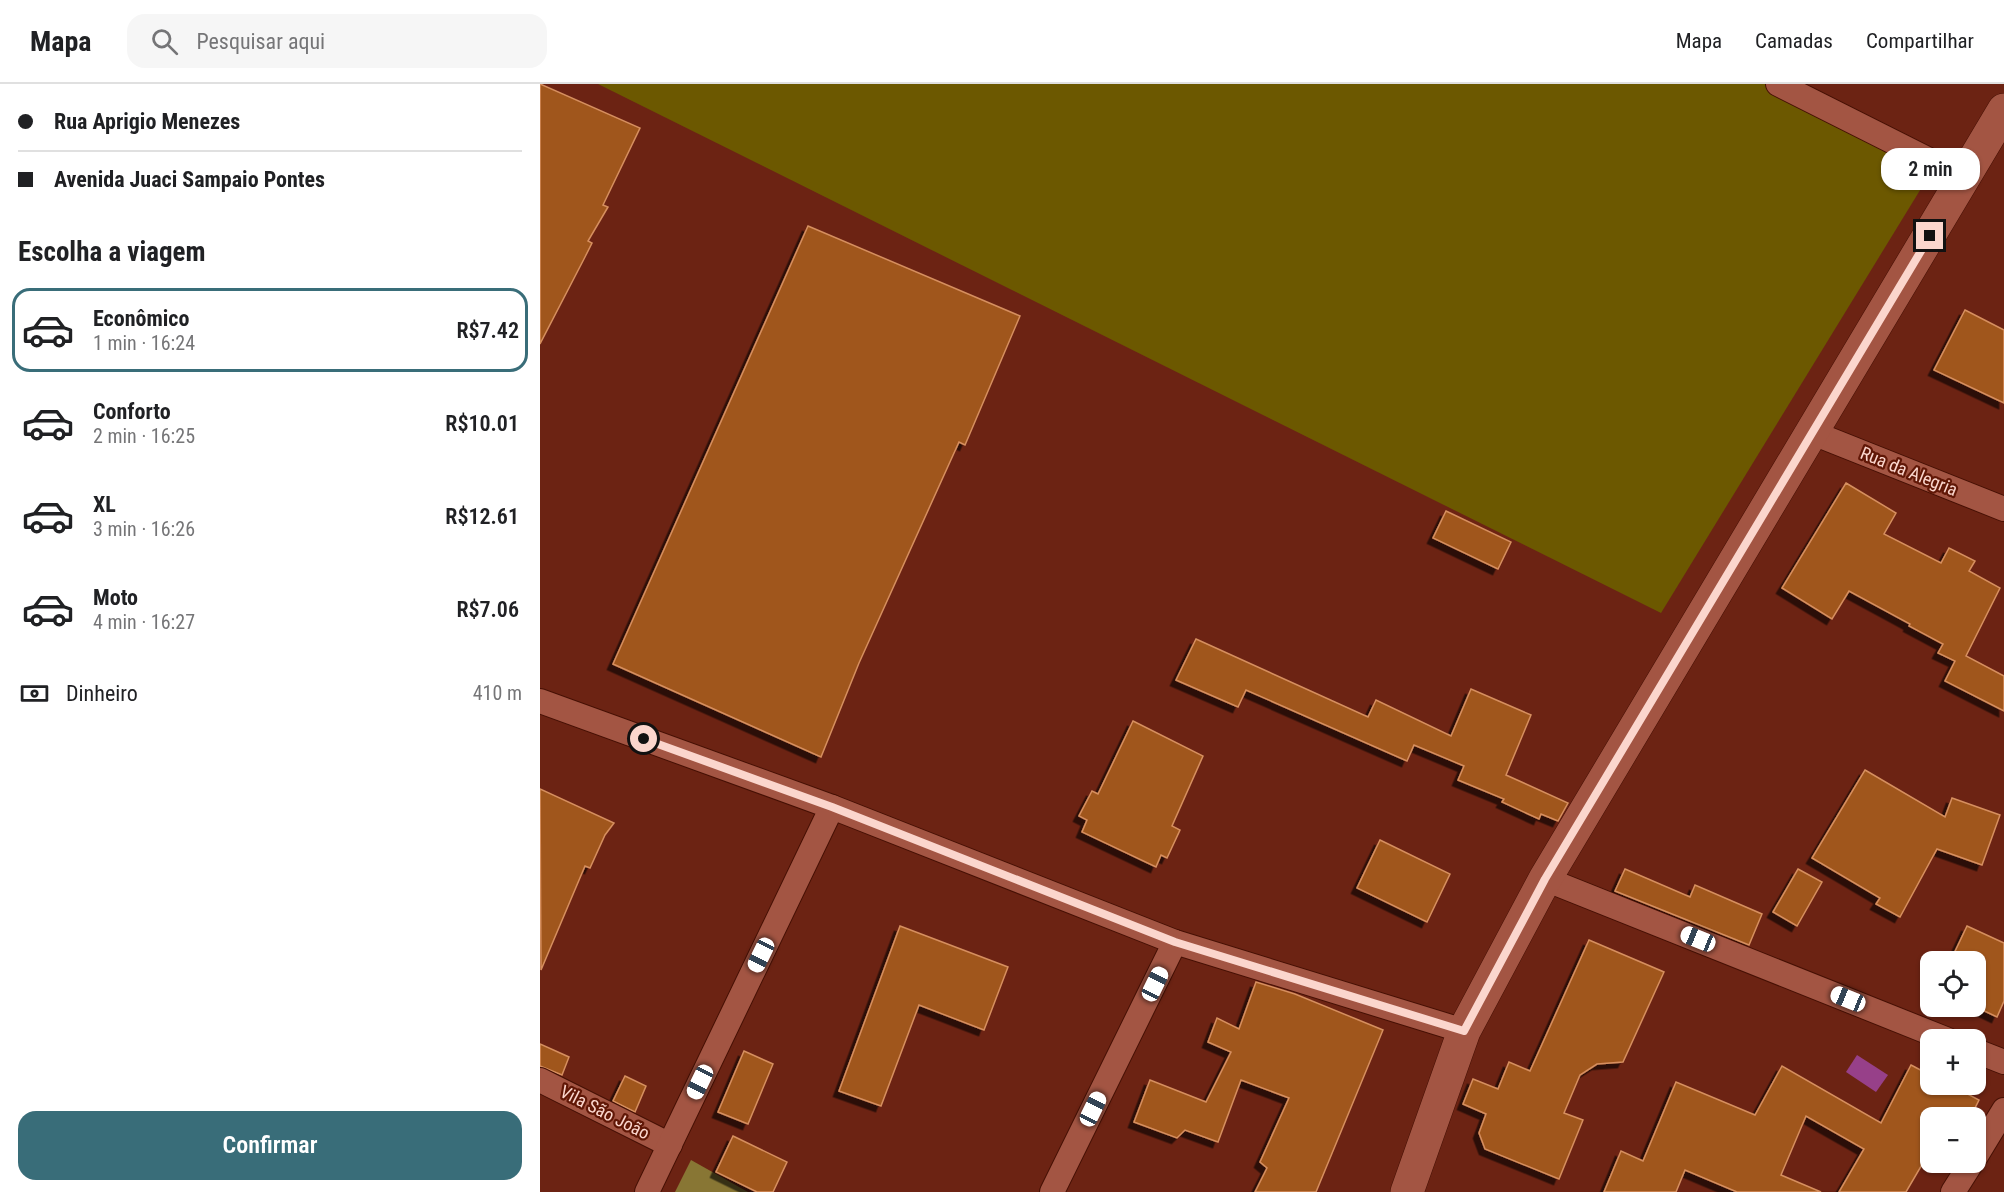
<!DOCTYPE html>
<html lang="pt">
<meta charset="utf-8">
<style>
body{margin:0;font-family:"Roboto Condensed",sans-serif;background:#f6f6f6;color:#202124;height:100vh;display:flex;flex-direction:column;font-size:22px;white-space:nowrap}
*{box-sizing:border-box;margin:0}
p{font-size:20px;color:#757577}
.icon{flex:none;width:33px;height:33px;fill:none;stroke:currentColor;stroke-width:2;stroke-linecap:round;stroke-linejoin:round}
.map{position:relative;flex:1;overflow:hidden}
.details{display:flex;flex-direction:column;background:#fff;width:540px}
.details>*{flex:none}
.guide{display:grid;align-content:center;height:132px;padding:0 18px;background:#fff}
.fabs{position:absolute;left:1380px;top:867px;display:grid;gap:12px}
.fabs a{display:grid;place-items:center;width:66px;height:66px;border-radius:12px;background:#fff;box-shadow:0 2px 4px #0004;font-size:30px}
.end{position:absolute;width:27px;height:27px;margin:-14px;border:8px solid #fbd6cd;background:#111;box-shadow:0 0 0 3px #111}
.from{border-radius:50%}
.bubble{position:absolute;height:42px;border-radius:18px;background:#fff;box-shadow:0 2px 4px #0004;font-size:20px;font-weight:600;line-height:42px;text-align:center}
.car{position:absolute;width:18px;height:36px;margin:-18px -9px;border-radius:8px;box-shadow:0 0 4px 2px #0007;background:linear-gradient(#fff 24%,#345 0 40%,#fff 0 76%,#345 0 86%,#fff 0)}
.guide b{display:flex;align-items:center;gap:21px;height:57px;font-size:22px}
.guide b+b{border-top:2px solid #e0e0e0}
.guide i{width:15px;height:15px;background:#202124}
ul{padding:0;list-style:none}
li{display:flex;align-items:center;gap:18px;height:84px;margin:0 12px 9px;padding:0 6px;border:3px solid transparent;border-radius:18px}
li div{flex:1}
li b{display:block;font-size:22px}
li em{font-style:normal;font-weight:600}
li.selected{border-color:#396d79}
li>.icon{width:54px;height:54px;stroke-width:1.5}
h2{padding:0 18px;font-size:27px;line-height:72px}
.pay{display:flex;align-items:center;gap:15px;height:66px;padding:0 18px;font-size:22px}
.pay p{margin-inline-start:auto}
.button{display:flex;gap:12px;margin-top:auto;padding:12px 18px}
.button a{flex:1;height:69px;border-radius:18px;background:#396d79;color:#fff;font-size:24px;font-weight:600;line-height:69px;text-align:center}
header{display:flex;align-items:center;gap:36px;box-sizing:border-box;height:84px;padding:0 30px;background:#fff;border-bottom:2px solid #e0e0e0}
header strong{font-size:28px}
nav{display:flex;gap:33px;margin-inline-start:auto;font-size:21px}
.search{width:420px;height:54px;background:#f6f6f6;display:flex;align-items:center;gap:15px;box-sizing:border-box;padding:0 21px;border-radius:18px;color:#757577;font-size:22px}
main{display:flex;flex:1;min-height:0}
.map>svg:first-child{display:block}
.green{fill:#6c5800}
.forest{fill:#887634}
.water{fill:#974089}
.building{fill:#a0561d;stroke:#d68f5f;stroke-width:1.5;filter:url(#shadow)}
.lines{fill:none;stroke-linecap:round;stroke-linejoin:round}
.street-casing{stroke:#461004;stroke-width:26}
.secondary-casing{stroke:#461004;stroke-width:34}
.street{stroke:#a35543;stroke-width:24}
.secondary{stroke:#a35543;stroke-width:33}
.route{stroke:#fbd6cd;stroke-width:8}
.labels{text-anchor:middle;dominant-baseline:central;stroke-width:4.5;stroke-linejoin:round;paint-order:stroke}
.street-label{font-size:18px;fill:#fbd6cd;stroke:#601706}
</style>
<header>
<strong>Mapa</strong>
<div class="search"><svg class="icon" aria-label="search" viewBox="0 0 24 24"><circle cx="10" cy="10" r="6"/><path d="M15 15l6 6"/></svg>Pesquisar aqui</div>
<nav><a>Mapa</a><a>Camadas</a><a>Compartilhar</a></nav>
</header>
<main>
<section class="details">
<div class="guide">
<b><i class="from"></i>Rua Aprigio Menezes</b>
<b><i></i>Avenida Juaci Sampaio Pontes</b>
</div>
<h2>Escolha a viagem</h2>
<ul>
<li class="selected"><svg class="icon" aria-label="car" viewBox="0 0 24 24"><path d="M5 17H2v-5l4-1 3-4h7l3 4 3 1v5h-3M9 17h6M6 11h13"/><circle cx="7" cy="17" r="2"/><circle cx="17" cy="17" r="2"/></svg><div><b>Econômico</b><p>1 min · 16:24</p></div><em>R$7.42</em></li>
<li><svg class="icon" aria-label="car" viewBox="0 0 24 24"><path d="M5 17H2v-5l4-1 3-4h7l3 4 3 1v5h-3M9 17h6M6 11h13"/><circle cx="7" cy="17" r="2"/><circle cx="17" cy="17" r="2"/></svg><div><b>Conforto</b><p>2 min · 16:25</p></div><em>R$10.01</em></li>
<li><svg class="icon" aria-label="car" viewBox="0 0 24 24"><path d="M5 17H2v-5l4-1 3-4h7l3 4 3 1v5h-3M9 17h6M6 11h13"/><circle cx="7" cy="17" r="2"/><circle cx="17" cy="17" r="2"/></svg><div><b>XL</b><p>3 min · 16:26</p></div><em>R$12.61</em></li>
<li><svg class="icon" aria-label="car" viewBox="0 0 24 24"><path d="M5 17H2v-5l4-1 3-4h7l3 4 3 1v5h-3M9 17h6M6 11h13"/><circle cx="7" cy="17" r="2"/><circle cx="17" cy="17" r="2"/></svg><div><b>Moto</b><p>4 min · 16:27</p></div><em>R$7.06</em></li>
</ul>
<div class="pay"><svg class="icon" aria-label="cash" viewBox="0 0 24 24"><path d="M3 7h18v10H3z"/><circle cx="12" cy="12" r="2"/></svg>Dinheiro<p>410 m</p></div>
<div class="button"><a>Confirmar</a></div>
</section>
<div class="map">
<svg width="1464" height="1108" viewBox="0 0 1464 1108">
<defs>
<filter id="shadow"><feDropShadow dx="-5.5" dy="5.5" stdDeviation="0" flood-color="#0009"/></filter>
</defs>
<rect width="100%" height="100%" fill="#6c2313"/>
<path class="green" d="M 58,0 L 1226,0 L 1393,85 L 1121,529 Z"/>
<path class="forest" d="M 151,1076 L 208,1108 L 135,1108 Z"/>
<path class="water" d="M 1317,971 L 1348,991 L 1336,1008 L 1306,988 Z"/>
<g class="building">
<path d="M 0,0 L 100,44 L 63,121 L 68,123 L 48,157 L 52,159 L 45,173 L 0,260 Z"/>
<path d="M 268,142 L 480,232 L 425,361 L 419,358 L 319,579 L 281,673 L 73,580 Z"/>
<path d="M 1425,226 L 1464,246 L 1464,319 L 1394,286 Z"/>
<path d="M 1306,399 L 1356,429 L 1344,450 L 1401,479 L 1409,464 L 1435,477 L 1429,487 L 1460,504 L 1426,572 L 1464,592 L 1464,627 L 1405,597 L 1415,577 L 1398,569 L 1403,560 L 1369,542 L 1370,540 L 1309,507 L 1292,535 L 1242,504 Z"/>
<path d="M 906,427 L 971,458 L 958,485 L 893,454 Z"/>
<path d="M 656,555 L 828,633 L 836,616 L 911,652 L 931,605 L 991,631 L 966,691 L 1028,719 L 1018,737 L 1001,730 L 999,735 L 962,718 L 964,715 L 918,696 L 924,682 L 874,661 L 867,677 L 706,606 L 698,623 L 636,596 Z"/>
<path d="M 593,637 L 663,672 L 632,742 L 640,746 L 627,774 L 621,771 L 616,783 L 542,748 L 547,736 L 539,732 L 552,707 L 558,710 Z"/>
<path d="M 1325,686 L 1405,733 L 1412,714 L 1460,731 L 1442,781 L 1397,765 L 1360,833 L 1336,820 L 1340,814 L 1272,774 Z"/>
<path d="M 0,705 L 74,739 L 65,751 L 50,784 L 45,782 L 1,886 Z"/>
<path d="M 840,756 L 910,790 L 887,838 L 817,804 Z"/>
<path d="M 1085,785 L 1150,813 L 1155,801 L 1222,830 L 1209,861 L 1075,807 Z"/>
<path d="M 1258,785 L 1282,798 L 1257,842 L 1233,828 Z"/>
<path d="M 360,842 L 468,883 L 444,946 L 379,921 L 341,1022 L 299,1007 Z"/>
<path d="M 1427,842 L 1464,859 L 1464,917 L 1457,933 L 1436,923 L 1436,878 L 1410,878 Z"/>
<path d="M 1049,856 L 1124,888 L 1083,978 L 1057,980 L 1040,991 L 1024,1029 L 1043,1036 L 1019,1095 L 945,1065 L 939,1049 L 946,1030 L 923,1020 L 933,995 L 958,1005 L 969,978 L 990,987 Z"/>
<path d="M 716,898 L 755,910 L 843,946 L 776,1108 L 715,1108 L 727,1084 L 720,1078 L 749,1014 L 701,996 L 678,1058 L 645,1046 L 637,1054 L 594,1038 L 610,996 L 666,1018 L 691,968 L 668,958 L 677,934 L 699,945 Z"/>
<path d="M 0,960 L 29,973 L 22,991 L 0,982 Z"/>
<path d="M 204,967 L 233,980 L 208,1040 L 178,1028 Z"/>
<path d="M 1371,981 L 1390,991 L 1390,1000 L 1409,1000 L 1439,1016 L 1430,1034 L 1390,1034 L 1390,1067 L 1366,1108 L 1299,1108 L 1324,1065 L 1266,1032 L 1241,1091 L 1281,1108 L 1197,1108 L 1145,1086 L 1136,1108 L 1064,1108 L 1081,1067 L 1103,1077 L 1136,998 L 1215,1031 L 1242,982 L 1341,1039 Z"/>
<path d="M 85,992 L 106,1002 L 95,1028 L 73,1017 Z"/>
<path d="M 193,1052 L 247,1078 L 233,1108 L 217,1108 L 176,1088 Z"/>
</g>
<g class="lines">
<g class="street-casing">
<g id="street">
<path d="M 1238,0 L 1425,94"/>
<path d="M 1273,349 L 1464,425"/>
<path d="M 0,617 L 292,723 L 635,858 L 924,947"/>
<path d="M 1005,795 L 1408,956"/>
<path d="M 1436,967 L 1464,978"/>
<path d="M 0,996 L 130,1061"/>
<path d="M 1436,1072 L 1464,1026"/>
<path d="M 107,1108 L 292,723"/>
<path d="M 512,1108 L 635,858"/>
<path d="M 1413,1108 L 1432,1078"/>
</g>
</g>
<g class="secondary-casing">
<path id="secondary" d="M 867,1108 L 924,947 L 1005,795 L 1464,26"/>
</g>
<use href="#street" class="street"/>
<use href="#secondary" class="secondary"/>
</g>
<g class="lines">
<path class="route" d="M 104,655 L 292,723 L 635,858 L 924,947 L 1005,795 L 1390,152"/>
</g>
<g class="labels">
<g class="street-label">
<text transform="translate(1369 387) rotate(22)">Rua da Alegria</text>
<text transform="translate(65 1028) rotate(27)">Vila São João</text>
</g>
</g>
</svg>
<div class="fabs">
<a><svg class="icon" aria-label="locate" viewBox="0 0 24 24"><circle cx="12" cy="12" r="6"/><path d="M12 2v4M12 18v4M2 12h4M18 12h4"/></svg></a>
<a>+</a>
<a>−</a>
</div>
<i class="end from" style="left:104px;top:655px"></i>
<i class="end" style="left:1390px;top:152px"></i>
<div class="bubble" style="left:1341px;top:64px;width:99px">2 min</div>
<i class="car" style="left:1158px;top:855px;rotate:292deg"></i>
<i class="car" style="left:221px;top:871px;rotate:206deg"></i>
<i class="car" style="left:615px;top:900px;rotate:26deg"></i>
<i class="car" style="left:1308px;top:915px;rotate:292deg"></i>
<i class="car" style="left:160px;top:998px;rotate:206deg"></i>
<i class="car" style="left:553px;top:1025px;rotate:26deg"></i>
</div>
</main>
